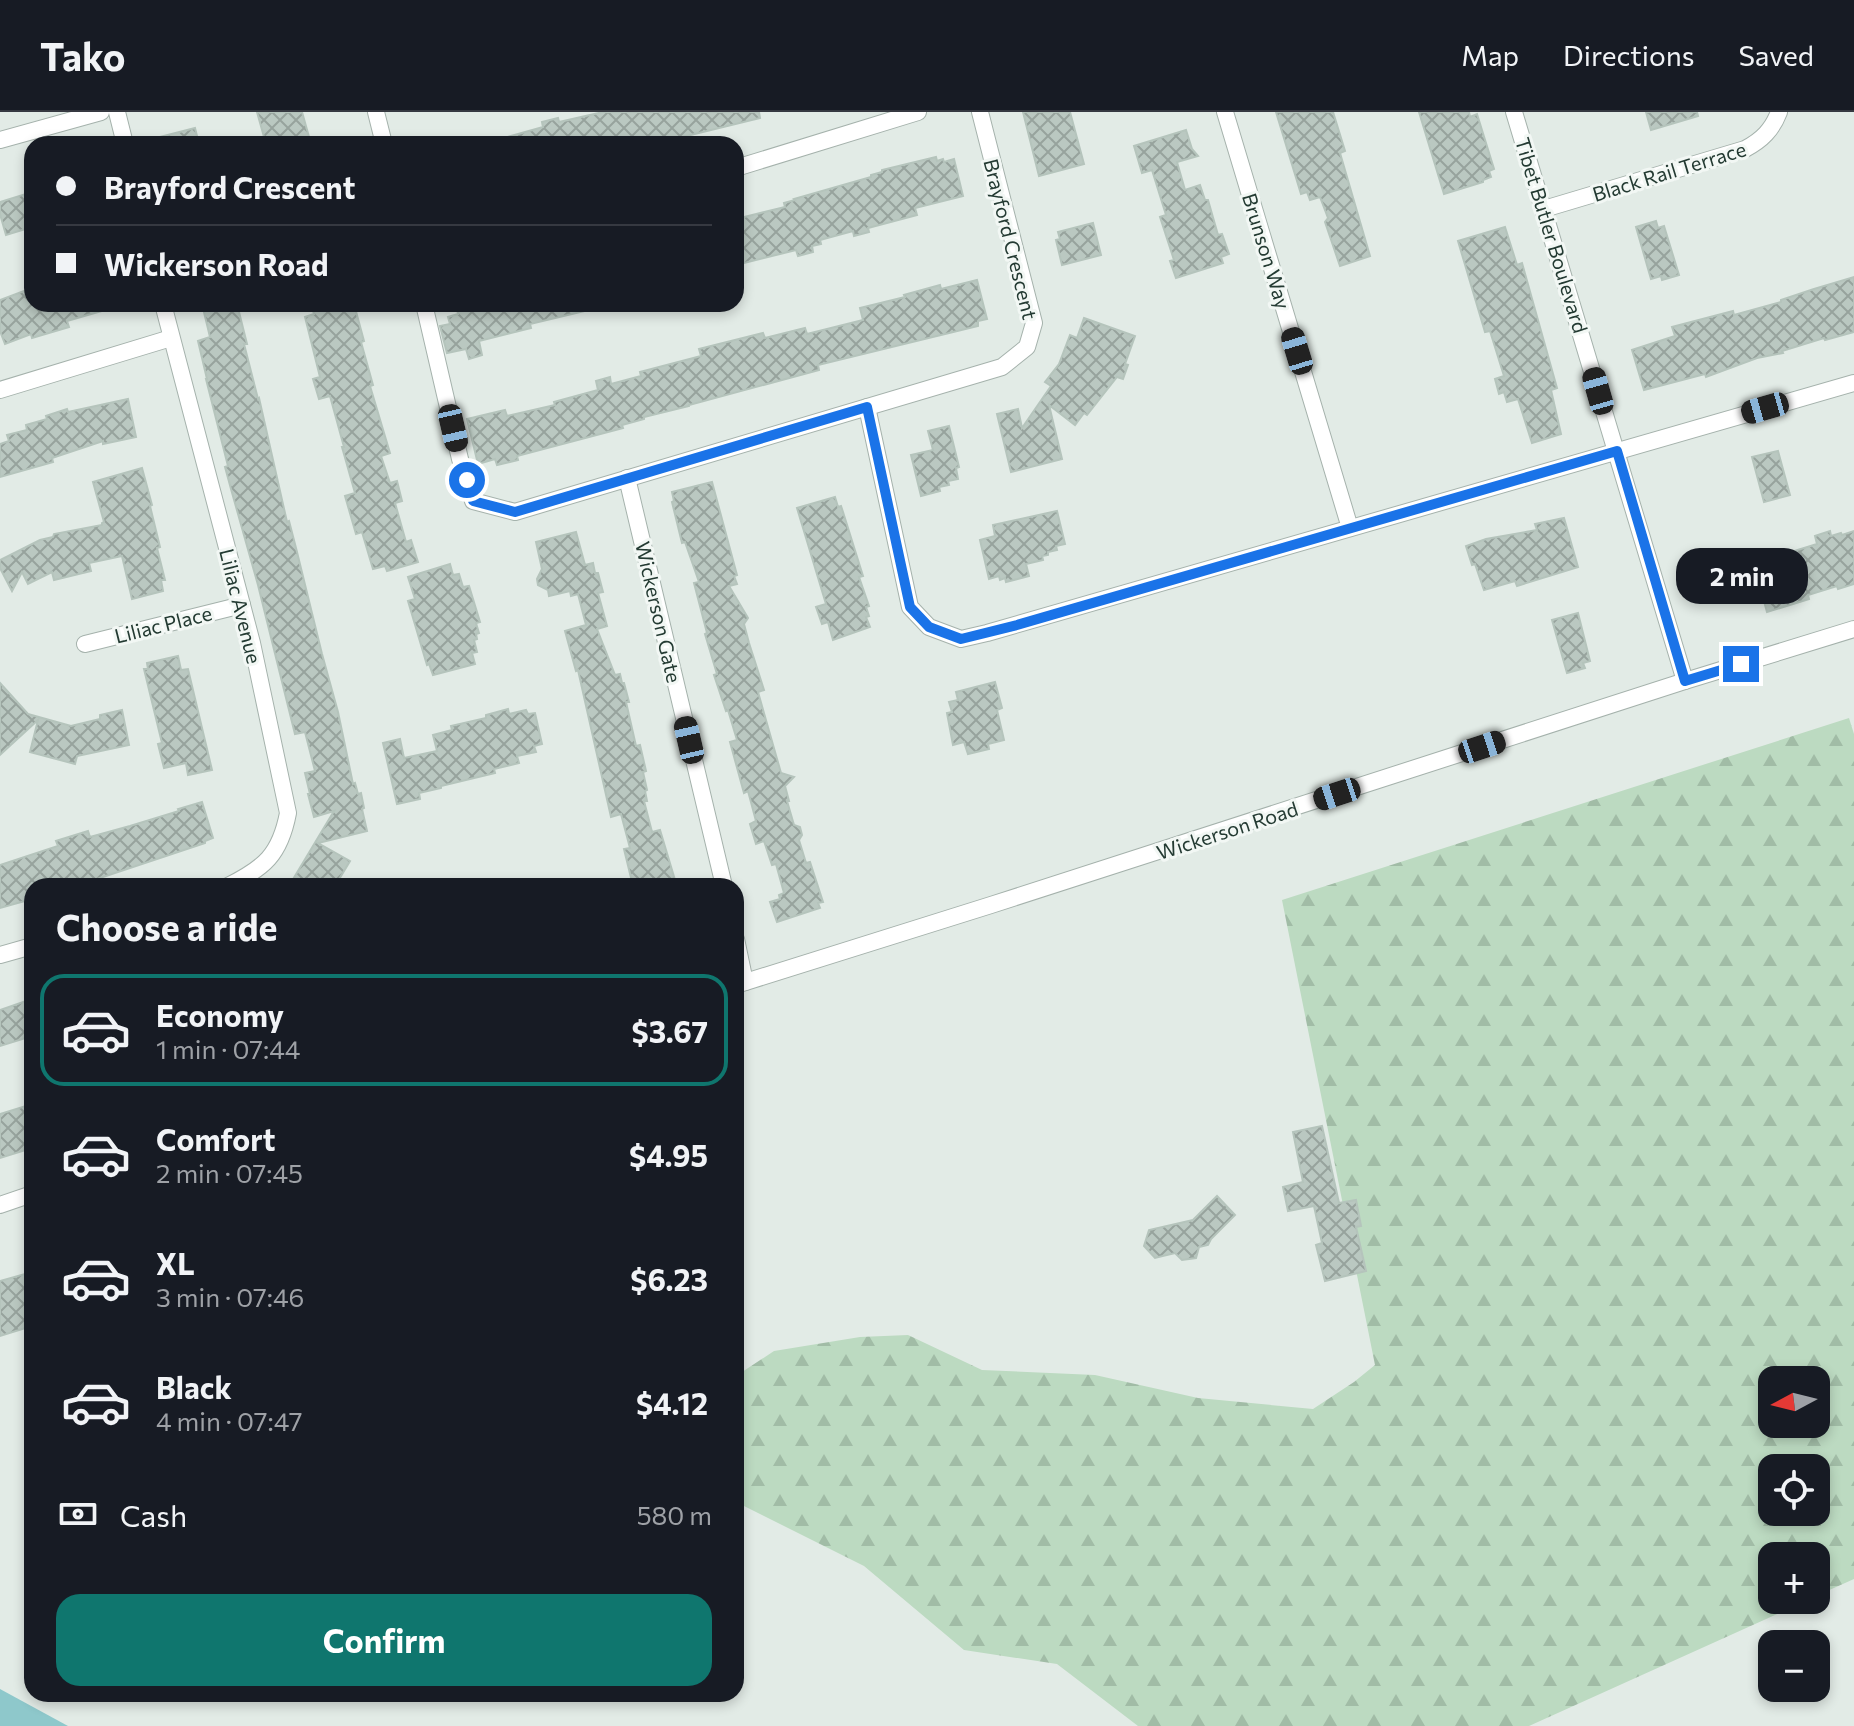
<!DOCTYPE html>
<meta charset="utf-8">
<style>
body{margin:0;font-family:Commissioner,sans-serif;background:#20242c;color:#f1f3f6;height:100vh;display:flex;flex-direction:column;font-size:30px;white-space:nowrap}
*{box-sizing:border-box;margin:0}
p{font-size:26px;color:#9ea1a6}
.icon{flex:none;width:44px;height:44px;fill:none;stroke:currentColor;stroke-width:2;stroke-linecap:round;stroke-linejoin:round}
.map{position:relative;flex:1;overflow:hidden}
.sheet{position:absolute;left:24px;top:766px;width:720px;height:824px;display:flex;flex-direction:column;background:#171b24;border-radius:24px;box-shadow:0 4px 12px #0003}
.sheet>*{flex:none}
.top-card{position:absolute;left:24px;top:24px;width:720px;height:176px;border-radius:24px;box-shadow:0 4px 12px #0003;display:grid;align-content:center;height:176px;padding:0 32px;background:#171b24}
.needle{width:52px;rotate:263deg}
.controls{position:absolute;left:1758px;top:1254px;display:grid;gap:16px}
.controls a{display:grid;place-items:center;width:72px;height:72px;border-radius:16px;background:#171b24;box-shadow:0 4px 12px #0003;font-size:40px}
.end{position:absolute;width:36px;height:36px;margin:-18px;border:10px solid #1a73e8;background:#fff;box-shadow:0 0 0 4px #fff}
.from{border-radius:50%}
.bubble{position:absolute;height:56px;border-radius:24px;background:#171b24;box-shadow:0 4px 12px #0003;font-size:26px;font-weight:700;line-height:56px;text-align:center}
.car{position:absolute;width:24px;height:48px;margin:-24px -12px;border-radius:10px;box-shadow:0 0 6px 2px #0007;background:linear-gradient(#222 24%,#8ab4d8 0 40%,#222 0 76%,#8ab4d8 0 86%,#222 0)}
.top-card b{display:flex;align-items:center;gap:28px;height:76px;font-size:30px}
.top-card b+b{border-top:2px solid #363941}
.top-card i{width:20px;height:20px;background:#f1f3f6}
ul{padding:0;list-style:none}
li{display:flex;align-items:center;gap:24px;height:112px;margin:0 16px 12px;padding:0 16px;border:4px solid transparent;border-radius:24px}
li div{flex:1}
li b{display:block;font-size:30px}
li em{font-style:normal;font-weight:700}
li.on{border-color:#0f766e}
li>.icon{width:72px;height:72px;stroke-width:1.5}
h2{padding:0 32px;font-size:36px;line-height:96px}
.pay{display:flex;align-items:center;gap:20px;height:88px;padding:0 32px;font-size:30px}
.pay p{margin-inline-start:auto}
.primary-button{display:flex;gap:16px;margin-top:auto;padding:16px 32px}
.primary-button a{flex:1;height:92px;border-radius:24px;background:#0f766e;color:#fff;font-size:32px;font-weight:700;line-height:92px;text-align:center}
header{display:flex;align-items:center;gap:48px;box-sizing:border-box;height:112px;padding:0 40px;background:#171b24;border-bottom:2px solid #363941}
header strong{font-size:38px}
nav{display:flex;gap:44px;margin-inline-start:auto;font-size:28px}
.map>svg:first-child{display:block}
.forest{fill:url(#forest-firs);fill-rule:evenodd}
.water{fill:#8ec8cb}
.building{fill:url(#building-cross-hatch);stroke:#b5c4bc;stroke-width:2}
.lines{fill:none;stroke-linecap:round;stroke-linejoin:round}
.minor-casing{stroke:#a5b2ac;stroke-width:18}
.minor{stroke:#fff;stroke-width:16}
.route{stroke:#1a73e8;stroke-width:10}
.labels{text-anchor:middle;dominant-baseline:central;stroke-width:6;stroke-linejoin:round;paint-order:stroke}
.street-label{font-size:20px;fill:#233a32;stroke:#f2f7f4}
</style>
<header>
<strong>Tako</strong>
<nav><a>Map</a><a>Directions</a><a>Saved</a></nav>
</header>
<div class="map">
<svg width="1854" height="1614" viewBox="0 0 1854 1614">
<defs>
<pattern id="forest-firs" width="22" height="20" patternUnits="userSpaceOnUse" patternTransform="scale(2)"><rect width="22" height="20" fill="#bcdac1"/><path d="M5 1l3.5 6h-7zM16 11l3.5 6h-7z" fill="#a1bca6"/></pattern>
<pattern id="building-cross-hatch" width="8" height="8" patternUnits="userSpaceOnUse" patternTransform="scale(2)"><rect width="8" height="8" fill="#bac8c1"/><path d="M0 0l8 8M0 8l8-8" fill="none" stroke="#97a39d"/></pattern>
</defs>
<rect width="100%" height="100%" fill="#e2ebe6"/>
<path class="forest" d="M 1849,606 L 1854,622 L 1854,1467 L 1816,1484 L 1816,1444 L 1772,1444 L 1772,1488 L 1808,1488 L 1529,1614 L 1138,1614 L 1057,1552 L 964,1538 L 864,1454 L 736,1390 L 736,1264 L 774,1239 L 860,1225 L 908,1223 L 982,1258 L 1095,1263 L 1198,1286 L 1313,1297 L 1354,1270 L 1375,1253 L 1282,788 ZM 1772,1268 L 1816,1268 L 1816,1312 L 1772,1312 ZM 1772,1356 L 1816,1356 L 1816,1400 L 1772,1400 Z"/>
<path class="water" d="M 0,1577 L 68,1614 L 0,1614 Z"/>
<g class="building">
<path d="M 257,0 L 302,0 L 311,32 L 266,32 Z"/>
<path d="M 603,0 L 759,0 L 760,6 L 654,32 L 505,32 L 504,26 L 543,15 L 542,10 L 558,6 L 559,10 Z"/>
<path d="M 1023,0 L 1070,0 L 1084,52 L 1039,64 Z"/>
<path d="M 1276,0 L 1333,0 L 1345,39 L 1340,41 L 1370,144 L 1340,154 L 1325,110 L 1328,106 L 1320,85 L 1310,88 L 1307,80 L 1301,82 Z"/>
<path d="M 1419,0 L 1469,0 L 1470,5 L 1477,2 L 1494,57 L 1489,59 L 1491,65 L 1483,68 L 1483,70 L 1444,82 Z"/>
<path d="M 1646,0 L 1697,0 L 1698,4 L 1651,18 Z"/>
<path d="M 195,16 L 199,32 L 153,32 L 152,27 Z"/>
<path d="M 1186,18 L 1192,37 L 1198,44 L 1177,50 L 1185,78 L 1200,73 L 1205,88 L 1208,88 L 1218,123 L 1222,122 L 1229,142 L 1221,145 L 1223,151 L 1176,166 L 1170,149 L 1174,148 L 1160,105 L 1166,103 L 1152,58 L 1142,61 L 1134,34 Z"/>
<path d="M 936,45 L 937,49 L 943,47 L 944,50 L 954,47 L 963,84 L 915,96 L 917,103 L 868,116 L 869,120 L 854,124 L 853,119 L 820,128 L 821,132 L 812,134 L 813,140 L 798,144 L 796,138 L 736,153 L 736,107 L 785,95 L 784,91 L 795,88 L 794,87 L 871,65 L 871,63 L 882,60 L 882,58 Z"/>
<path d="M 32,80 L 32,115 L 6,123 L 0,102 L 0,90 Z"/>
<path d="M 1656,109 L 1658,116 L 1664,114 L 1679,163 L 1662,168 L 1661,164 L 1651,167 L 1636,115 Z"/>
<path d="M 1093,111 L 1101,143 L 1062,153 L 1056,128 L 1060,127 L 1058,120 Z"/>
<path d="M 1505,115 L 1517,153 L 1522,151 L 1557,276 L 1551,278 L 1561,322 L 1532,331 L 1518,287 L 1507,290 L 1504,280 L 1499,282 L 1495,267 L 1504,264 L 1490,219 L 1485,220 L 1458,129 Z"/>
<path d="M 1854,165 L 1854,220 L 1825,228 L 1824,226 L 1782,239 L 1783,241 L 1757,246 L 1706,265 L 1705,262 L 1644,278 L 1632,238 L 1675,224 L 1672,215 L 1733,199 L 1734,203 L 1781,190 L 1781,188 L 1814,177 Z"/>
<path d="M 977,168 L 987,207 L 978,209 L 978,214 L 818,253 L 819,258 L 689,293 L 689,294 L 644,305 L 644,307 L 622,313 L 623,316 L 517,344 L 518,348 L 497,353 L 495,347 L 478,352 L 467,307 L 505,298 L 507,304 L 555,293 L 554,290 L 598,278 L 596,269 L 610,265 L 611,272 L 641,264 L 640,260 L 701,244 L 699,237 L 763,221 L 765,226 L 805,216 L 807,222 L 863,208 L 860,196 L 905,185 L 904,183 L 940,173 L 941,177 Z"/>
<path d="M 32,176 L 32,192 L 111,192 L 112,196 L 67,209 L 69,215 L 32,226 L 31,222 L 5,232 L 0,219 L 0,188 Z"/>
<path d="M 202,192 L 237,192 L 247,232 L 244,232 L 258,287 L 259,286 L 287,410 L 289,409 L 296,436 L 322,542 L 338,600 L 353,672 L 355,671 L 358,682 L 361,681 L 364,696 L 362,697 L 367,719 L 318,731 L 350,749 L 335,774 L 289,774 L 334,699 L 314,705 L 308,682 L 310,682 L 305,661 L 315,659 L 305,620 L 295,622 L 258,473 L 231,377 L 225,355 L 228,354 L 206,267 L 207,267 L 198,229 L 210,225 Z"/>
<path d="M 324,192 L 354,192 L 364,229 L 361,230 L 373,273 L 370,274 L 390,341 L 381,344 L 390,371 L 397,369 L 402,389 L 395,391 L 406,430 L 411,428 L 418,450 L 387,459 L 385,454 L 373,457 L 362,420 L 356,422 L 345,384 L 355,381 L 342,335 L 344,335 L 330,284 L 319,287 L 313,267 L 320,265 L 305,205 L 314,202 L 313,199 L 325,196 Z"/>
<path d="M 456,192 L 589,192 L 589,198 L 530,212 L 531,216 L 479,229 L 482,243 L 469,247 L 466,237 L 447,241 L 440,214 L 450,212 L 448,205 L 458,202 Z"/>
<path d="M 1084,206 L 1135,224 L 1125,252 L 1128,253 L 1123,267 L 1117,265 L 1087,303 L 1084,301 L 1075,313 L 1049,293 L 1062,347 L 1011,360 L 997,302 L 1018,297 L 1022,316 L 1051,274 L 1045,270 L 1059,252 L 1070,223 L 1077,226 Z"/>
<path d="M 128,287 L 136,325 L 103,332 L 103,329 L 52,346 L 53,350 L 0,365 L 0,332 L 9,329 L 7,323 L 27,318 L 26,313 L 47,307 L 46,304 L 67,297 L 68,300 Z"/>
<path d="M 949,314 L 959,355 L 956,356 L 958,367 L 948,369 L 949,373 L 939,375 L 940,379 L 921,384 L 911,343 L 933,338 L 928,319 Z"/>
<path d="M 1778,339 L 1790,383 L 1764,390 L 1752,345 Z"/>
<path d="M 142,356 L 152,393 L 150,394 L 160,435 L 157,436 L 165,468 L 161,468 L 163,479 L 132,487 L 122,444 L 89,451 L 91,459 L 54,468 L 52,460 L 28,472 L 22,460 L 12,479 L 0,456 L 0,448 L 40,428 L 53,425 L 54,422 L 102,413 L 102,411 L 104,410 L 93,370 Z"/>
<path d="M 712,370 L 737,463 L 734,464 L 737,472 L 729,474 L 748,506 L 744,512 L 749,531 L 764,578 L 758,580 L 781,661 L 794,665 L 785,674 L 789,689 L 787,689 L 794,713 L 800,715 L 802,723 L 799,728 L 806,751 L 810,750 L 823,790 L 818,791 L 820,796 L 777,810 L 770,790 L 780,787 L 779,783 L 784,781 L 776,752 L 772,753 L 764,729 L 756,732 L 750,712 L 756,709 L 748,679 L 744,681 L 730,630 L 737,628 L 728,598 L 726,599 L 714,563 L 717,562 L 705,522 L 707,521 L 694,471 L 699,470 L 685,430 L 682,431 L 672,390 L 674,389 L 672,380 Z"/>
<path d="M 835,385 L 838,395 L 841,394 L 843,400 L 863,464 L 859,465 L 869,494 L 866,495 L 869,504 L 866,505 L 870,515 L 833,528 L 828,510 L 822,512 L 816,495 L 826,492 L 797,396 Z"/>
<path d="M 1057,399 L 1065,432 L 1056,434 L 1057,438 L 1048,440 L 1048,443 L 1042,444 L 1043,448 L 1026,452 L 1029,464 L 1006,470 L 1005,466 L 1000,468 L 999,464 L 989,467 L 980,428 L 995,424 L 993,413 Z"/>
<path d="M 1564,406 L 1578,455 L 1517,474 L 1515,469 L 1484,478 L 1475,452 L 1472,453 L 1466,434 L 1486,427 L 1537,418 L 1535,412 Z"/>
<path d="M 1830,419 L 1831,424 L 1841,421 L 1842,423 L 1854,419 L 1854,472 L 1838,477 L 1837,474 L 1808,483 L 1809,487 L 1767,500 L 1752,446 L 1777,439 L 1778,444 L 1817,432 L 1815,424 Z"/>
<path d="M 576,420 L 585,453 L 593,451 L 595,461 L 598,461 L 603,480 L 598,481 L 607,514 L 597,517 L 615,563 L 620,562 L 622,571 L 624,571 L 629,590 L 626,590 L 636,634 L 640,633 L 646,659 L 643,660 L 647,678 L 645,679 L 647,689 L 644,689 L 652,720 L 660,718 L 675,768 L 652,774 L 633,774 L 624,737 L 630,736 L 621,702 L 611,705 L 578,558 L 576,559 L 565,519 L 586,513 L 578,482 L 571,484 L 570,479 L 549,484 L 548,478 L 538,473 L 537,467 L 542,457 L 536,430 Z"/>
<path d="M 450,452 L 453,463 L 459,462 L 463,475 L 469,474 L 480,510 L 476,511 L 479,521 L 476,522 L 477,527 L 474,528 L 477,540 L 472,541 L 475,552 L 433,563 L 429,552 L 427,553 L 408,489 L 415,487 L 408,465 Z"/>
<path d="M 1578,501 L 1590,549 L 1583,551 L 1585,556 L 1567,561 L 1552,508 Z"/>
<path d="M 178,544 L 181,558 L 188,557 L 212,658 L 188,663 L 186,651 L 164,656 L 158,632 L 162,631 L 144,557 L 148,557 L 147,551 Z"/>
<path d="M 995,570 L 1002,596 L 997,598 L 1004,628 L 988,632 L 989,637 L 968,642 L 964,630 L 953,633 L 947,601 L 952,600 L 949,590 L 958,588 L 956,580 Z"/>
<path d="M 0,571 L 28,602 L 71,614 L 100,607 L 100,603 L 122,598 L 129,633 L 77,644 L 75,652 L 30,640 L 38,608 L 0,643 Z"/>
<path d="M 508,597 L 509,602 L 526,598 L 528,602 L 535,601 L 542,632 L 534,634 L 536,640 L 517,644 L 519,651 L 494,657 L 495,661 L 441,674 L 441,676 L 419,681 L 420,687 L 397,692 L 383,631 L 400,627 L 404,646 L 437,639 L 433,623 L 452,618 L 451,614 L 486,606 L 486,603 Z"/>
<path d="M 202,690 L 213,726 L 205,729 L 205,731 L 76,774 L 32,774 L 32,787 L 0,796 L 0,753 L 58,734 L 56,729 L 88,719 L 90,725 L 130,714 L 179,699 L 178,697 Z"/>
<path d="M 32,887 L 32,924 L 0,934 L 0,898 Z"/>
<path d="M 32,992 L 32,1036 L 0,1046 L 0,1002 Z"/>
<path d="M 1322,1014 L 1339,1091 L 1356,1088 L 1361,1114 L 1356,1115 L 1366,1159 L 1325,1169 L 1316,1133 L 1322,1131 L 1314,1094 L 1288,1099 L 1283,1075 L 1303,1070 L 1293,1020 Z"/>
<path d="M 1217,1084 L 1235,1103 L 1211,1127 L 1208,1133 L 1199,1135 L 1196,1146 L 1182,1148 L 1175,1141 L 1155,1146 L 1144,1134 L 1149,1118 L 1193,1108 Z"/>
<path d="M 32,1160 L 32,1214 L 0,1224 L 0,1169 Z"/>
</g>
<g class="lines">
<g class="minor-casing">
<g id="minor">
<path d="M 117,0 L 125,32"/>
<path d="M 376,0 L 384,32"/>
<path d="M 1225,0 L 1350,416"/>
<path d="M 1514,0 L 1685,569"/>
<path d="M 0,28 L 101,0"/>
<path d="M 736,56 L 918,0"/>
<path d="M 1544,97 L 1745,37 C 1762,28 1772,18 1779,0"/>
<path d="M 163,192 L 252,531 L 288,701 C 280,743 264,756 228,774"/>
<path d="M 424,192 L 460,347 L 473,389 L 515,400 L 1002,255 L 1027,235 L 1034,211 L 980,0"/>
<path d="M 0,278 L 171,226"/>
<path d="M 867,295 L 910,495 L 929,515 L 961,527 L 987,521 L 1854,271"/>
<path d="M 627,366 L 724,774"/>
<path d="M 85,532 L 242,493"/>
<path d="M 736,827 L 745,870"/>
<path d="M 0,843 L 32,834"/>
<path d="M 736,873 L 991,793 L 1685,569 L 1854,517"/>
<path d="M 0,1093 L 32,1082"/>
</g>
</g>
<use href="#minor" class="minor"/>
</g>
<g class="lines">
<path class="route" d="M 467,368 L 473,389 L 515,400 L 867,295 L 910,495 L 929,515 L 961,527 L 1017,513 L 1617,339 L 1685,569 L 1741,552"/>
</g>
<g class="labels">
<g class="street-label">
<text transform="translate(1669 59) rotate(-17)">Black Rail Terrace</text>
<text transform="translate(1552 123) rotate(73)">Tibet Butler Boulevard</text>
<text transform="translate(1011 127) rotate(76)">Brayford Crescent</text>
<text transform="translate(1267 139) rotate(73)">Brunson Way</text>
<text transform="translate(241 494) rotate(76)">Liliac Avenue</text>
<text transform="translate(659 500) rotate(77)">Wickerson Gate</text>
<text transform="translate(163 512) rotate(-14)">Liliac Place</text>
<text transform="translate(1227 718) rotate(-18)">Wickerson Road</text>
</g>
</g>
</svg>
<div class="controls">
<a><svg class="needle" viewBox="-14 -14 28 28"><path d="M0-13l5 13h-10z" fill="#e53935"/><path d="M0 13l5-13h-10z" fill="#9ea1a6"/></svg></a>
<a><svg class="icon" aria-label="locate" viewBox="0 0 24 24"><circle cx="12" cy="12" r="6"/><path d="M12 2v4M12 18v4M2 12h4M18 12h4"/></svg></a>
<a>+</a>
<a>−</a>
</div>
<i class="end from" style="left:467px;top:368px"></i>
<i class="end" style="left:1741px;top:552px"></i>
<div class="bubble" style="left:1676px;top:436px;width:132px">2 min</div>
<i class="car" style="left:1297px;top:239px;rotate:343deg"></i>
<i class="car" style="left:1598px;top:279px;rotate:344deg"></i>
<i class="car" style="left:1765px;top:296px;rotate:254deg"></i>
<i class="car" style="left:453px;top:316px;rotate:167deg"></i>
<i class="car" style="left:689px;top:628px;rotate:347deg"></i>
<i class="car" style="left:1482px;top:635px;rotate:72deg"></i>
<i class="car" style="left:1337px;top:682px;rotate:252deg"></i>
<div class="top-card">
<b><i class="from"></i>Brayford Crescent</b>
<b><i></i>Wickerson Road</b>
</div>
<section class="sheet">
<h2>Choose a ride</h2>
<ul>
<li class="on"><svg class="icon" aria-label="car" viewBox="0 0 24 24"><path d="M5 17H2v-5l4-1 3-4h7l3 4 3 1v5h-3M9 17h6M6 11h13"/><circle cx="7" cy="17" r="2"/><circle cx="17" cy="17" r="2"/></svg><div><b>Economy</b><p>1 min · 07:44</p></div><em>$3.67</em></li>
<li><svg class="icon" aria-label="car" viewBox="0 0 24 24"><path d="M5 17H2v-5l4-1 3-4h7l3 4 3 1v5h-3M9 17h6M6 11h13"/><circle cx="7" cy="17" r="2"/><circle cx="17" cy="17" r="2"/></svg><div><b>Comfort</b><p>2 min · 07:45</p></div><em>$4.95</em></li>
<li><svg class="icon" aria-label="car" viewBox="0 0 24 24"><path d="M5 17H2v-5l4-1 3-4h7l3 4 3 1v5h-3M9 17h6M6 11h13"/><circle cx="7" cy="17" r="2"/><circle cx="17" cy="17" r="2"/></svg><div><b>XL</b><p>3 min · 07:46</p></div><em>$6.23</em></li>
<li><svg class="icon" aria-label="car" viewBox="0 0 24 24"><path d="M5 17H2v-5l4-1 3-4h7l3 4 3 1v5h-3M9 17h6M6 11h13"/><circle cx="7" cy="17" r="2"/><circle cx="17" cy="17" r="2"/></svg><div><b>Black</b><p>4 min · 07:47</p></div><em>$4.12</em></li>
</ul>
<div class="pay"><svg class="icon" aria-label="cash" viewBox="0 0 24 24"><path d="M3 7h18v10H3z"/><circle cx="12" cy="12" r="2"/></svg>Cash<p>580 m</p></div>
<div class="primary-button"><a>Confirm</a></div>
</section>
</div>
